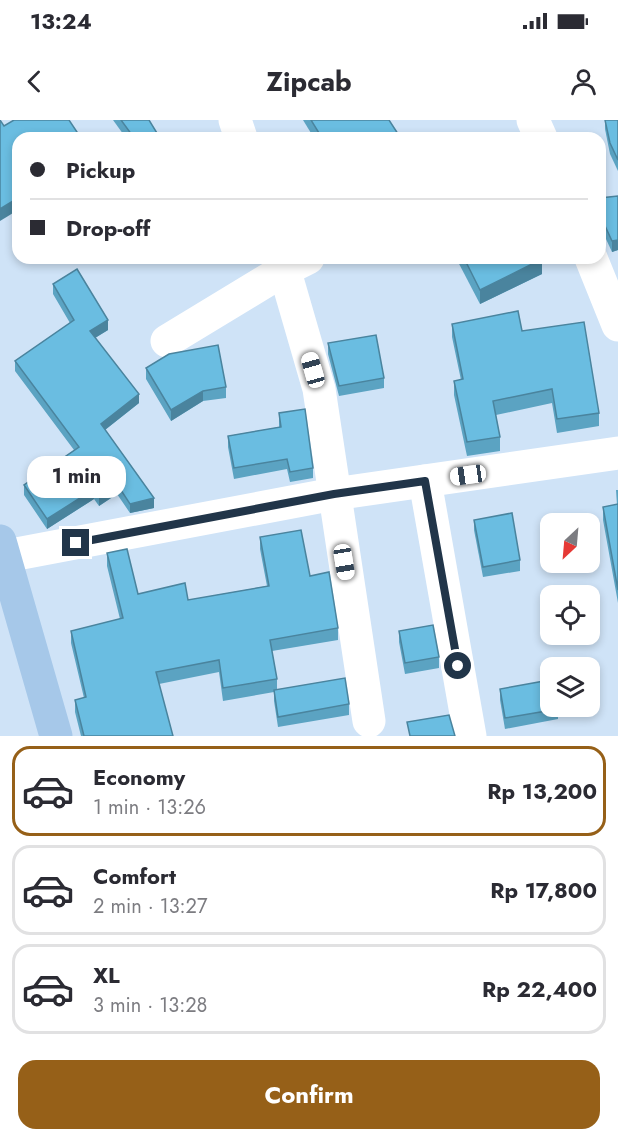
<!DOCTYPE html>
<meta charset="utf-8">
<style>
body{margin:0;font-family:Jost,sans-serif;background:#f7f7f7;color:#2b2b33;height:100vh;display:flex;flex-direction:column;font-size:22px;white-space:nowrap}
*{box-sizing:border-box;margin:0}
p{font-size:20px;color:#7c7c81}
.icon{flex:none;width:33px;height:33px;fill:none;stroke:currentColor;stroke-width:2;stroke-linecap:round;stroke-linejoin:round}
.map{position:relative;height:616px;overflow:hidden}
.details{display:flex;flex-direction:column;background:#fff;flex:1}
.details>*{flex:none}
.hud{position:absolute;left:12px;top:12px;width:594px;height:132px;border-radius:18px;box-shadow:0 3px 9px #0003;display:grid;align-content:center;height:132px;padding:0 18px;background:#fff}
.needle{width:39px;rotate:206deg}
.buttons{position:absolute;left:540px;top:393px;display:grid;gap:12px}
.buttons a{display:grid;place-items:center;width:60px;height:60px;border-radius:12px;background:#fff;box-shadow:0 3px 9px #0003;font-size:30px}
.end{position:absolute;width:27px;height:27px;margin:-14px;border:8px solid #213549;background:#fff;box-shadow:0 0 0 3px #fff}
.from{border-radius:50%}
.bubble{position:absolute;height:42px;border-radius:18px;background:#fff;box-shadow:0 3px 9px #0003;font-size:20px;font-weight:700;line-height:42px;text-align:center}
.car{position:absolute;width:18px;height:36px;margin:-18px -9px;border-radius:8px;box-shadow:0 0 4px 2px #0007;background:linear-gradient(#fff 24%,#345 0 40%,#fff 0 76%,#345 0 86%,#fff 0)}
.hud b{display:flex;align-items:center;gap:21px;height:57px;font-size:22px}
.hud b+b{border-top:2px solid #e1e1e2}
.hud i{width:15px;height:15px;background:#2b2b33}
ul{padding:10px 0 0;list-style:none}
li{display:flex;align-items:center;gap:18px;height:90px;margin:0 12px 9px;padding:0 6px;border:3px solid #e1e1e2;border-radius:18px}
li div{flex:1}
li b{display:block;font-size:22px}
li em{font-style:normal;font-weight:700}
li.active{border-color:#966018}
li>.icon{width:54px;height:54px;stroke-width:1.5}
.cta{display:flex;gap:12px;margin-top:auto;padding:12px 18px}
.cta a{flex:1;height:69px;border-radius:18px;background:#966018;color:#fff;font-size:24px;font-weight:700;line-height:69px;text-align:center}
.status{display:flex;justify-content:space-between;align-items:center;height:42px;padding:0 30px;background:#fff;direction:ltr}
.status svg{height:16px;fill:currentColor}
header{display:flex;justify-content:space-between;align-items:center;height:78px;padding:0 18px;background:#fff;font-size:27px;font-weight:700}
.map>svg:first-child{display:block}
.lines{fill:none;stroke-linecap:round;stroke-linejoin:round}
.minor{stroke:#fff;stroke-width:33}
.major{stroke:#a6c8e9;stroke-width:33}
.wall{fill:#5ba3c2}
.shaded-wall{fill:#4a849e}
.building{fill:#6abde1;stroke:#4a849e;stroke-width:1.5}
.route{stroke:#213549;stroke-width:8}
</style>
<div class="status"><b>13:24</b><svg viewBox="0 0 49 12"><path d="M0 12V9h3v3zM5 12V6h3v6zM10 12V3h3v9zM15 12V0h3v12zM26 1h20v11H26zM47 4h2v5h-2z"/></svg></div>
<header><svg class="icon" aria-label="back" viewBox="0 0 24 24"><path d="M15 5l-7 7 7 7"/></svg>Zipcab<svg class="icon" aria-label="person" viewBox="0 0 24 24"><circle cx="12" cy="8" r="4"/><path d="M4 21q1-7 8-7t8 7"/></svg></header>
<div class="map">
<svg width="618" height="616" viewBox="0 0 618 616">
<rect width="100%" height="100%" fill="#cfe3f7"/>
<g class="lines">
<g class="minor">
<path d="M 235,0 L 241,18"/>
<path d="M 533,0 L 541,18"/>
<path d="M 281,138 L 319,269 L 369,601"/>
<path d="M 591,138 L 618,205"/>
<path d="M 167,221 L 284,150 L 308,138"/>
<path d="M 425,361 L 470,616"/>
<path d="M 6,436 L 334,374 L 618,333"/>
</g>
<path class="major" d="M 0,421 L 56,616"/>
</g>
<g class="wall">
<path d="M 113,0 L 149,0 L 160,18 L 126,18 Z"/>
<path d="M 303,0 L 389,0 L 400,18 L 314,18 Z"/>
<path d="M 605,0 L 618,0 L 618,51 L 610,34 L 605,9 Z"/>
<path d="M 618,76 L 618,130 L 612,132 L 600,106 L 600,78 Z"/>
<path d="M 456,138 L 542,138 L 542,154 L 480,184 Z"/>
<path d="M 53,164 L 108,210 L 95,218 L 139,283 L 105,310 L 154,388 L 130,393 L 117,374 L 99,386 L 94,379 L 47,409 L 24,375 L 24,365 L 74,330 L 15,251 L 15,241 L 70,203 L 53,174 Z"/>
<path d="M 452,204 L 522,211 L 599,293 L 599,306 L 557,313 L 552,283 L 496,295 L 500,317 L 500,331 L 467,336 L 454,275 L 454,261 L 461,260 L 452,217 Z"/>
<path d="M 328,223 L 384,258 L 384,268 L 339,276 L 328,234 Z"/>
<path d="M 146,248 L 226,267 L 226,278 L 203,281 L 171,301 L 146,259 Z"/>
<path d="M 279,293 L 313,348 L 313,358 L 290,362 L 287,349 L 234,359 L 228,327 L 228,316 L 279,307 Z"/>
<path d="M 616,370 L 618,370 L 618,483 L 603,400 L 603,387 L 617,385 Z"/>
<path d="M 474,400 L 520,440 L 520,451 L 483,457 L 474,410 Z"/>
<path d="M 260,417 L 310,456 L 338,508 L 338,520 L 272,531 L 277,559 L 277,570 L 349,584 L 349,595 L 278,607 L 274,581 L 274,572 L 223,581 L 219,552 L 159,564 L 173,616 L 81,616 L 75,592 L 75,580 L 84,578 L 71,523 L 71,511 L 120,499 L 107,446 L 107,433 L 138,474 L 188,480 L 267,466 L 260,429 Z"/>
<path d="M 399,511 L 439,537 L 439,548 L 405,554 L 399,522 Z"/>
<path d="M 500,569 L 558,589 L 558,599 L 505,609 L 500,580 Z"/>
</g>
<g class="shaded-wall">
<path d="M 18,53 L 18,65 L 13,56 Z"/>
<path d="M 18,78 L 18,90 L 0,101 L 0,89 Z"/>
<path d="M 618,120 L 618,130 L 612,132 L 612,121 Z"/>
<path d="M 542,139 L 542,154 L 480,184 L 480,170 Z"/>
<path d="M 108,200 L 108,210 L 90,221 L 90,211 Z"/>
<path d="M 203,271 L 203,281 L 171,301 L 171,290 Z"/>
<path d="M 139,274 L 139,283 L 101,313 L 101,304 Z"/>
<path d="M 117,364 L 117,374 L 99,386 L 99,376 Z"/>
<path d="M 94,369 L 94,379 L 47,409 L 47,399 Z"/>
<path d="M 154,378 L 154,388 L 130,393 L 130,384 Z"/>
</g>
<g class="building">
<path d="M 0,0 L 4,6 L 14,0 L 69,0 L 81,18 L 18,18 L 18,53 L 13,56 L 18,64 L 18,78 L 0,89 Z"/>
<path d="M 121,0 L 149,0 L 160,18 L 127,18 L 132,15 Z"/>
<path d="M 311,0 L 389,0 L 400,17 L 398,18 L 322,18 Z"/>
<path d="M 605,0 L 618,0 L 618,40 L 610,23 Z"/>
<path d="M 618,76 L 618,120 L 612,121 L 600,95 L 600,78 Z"/>
<path d="M 464,138 L 542,138 L 542,139 L 480,170 Z"/>
<path d="M 77,149 L 108,200 L 90,211 L 139,274 L 101,304 L 154,378 L 130,384 L 117,364 L 99,376 L 94,369 L 47,399 L 24,365 L 79,327 L 15,241 L 74,200 L 53,164 Z"/>
<path d="M 518,191 L 522,211 L 584,202 L 599,293 L 557,299 L 552,269 L 493,281 L 500,317 L 467,322 L 454,261 L 463,259 L 452,204 Z"/>
<path d="M 376,215 L 384,258 L 339,266 L 328,223 Z"/>
<path d="M 218,225 L 226,267 L 203,271 L 171,290 L 146,248 L 169,234 Z"/>
<path d="M 305,289 L 313,348 L 290,352 L 287,339 L 234,348 L 228,316 L 281,307 L 279,293 Z"/>
<path d="M 618,384 L 618,470 L 603,387 Z"/>
<path d="M 512,393 L 520,440 L 483,447 L 474,400 Z"/>
<path d="M 301,410 L 310,456 L 329,452 L 338,508 L 270,520 L 277,559 L 223,568 L 219,540 L 156,552 L 173,616 L 84,616 L 75,580 L 86,577 L 71,511 L 123,498 L 107,433 L 127,429 L 138,474 L 185,463 L 188,480 L 269,466 L 260,417 Z"/>
<path d="M 433,505 L 439,537 L 405,543 L 399,511 Z"/>
<path d="M 345,558 L 349,584 L 278,597 L 274,570 Z"/>
<path d="M 550,560 L 550,586 L 558,586 L 558,589 L 505,598 L 500,569 Z"/>
<path d="M 449,595 L 455,616 L 410,616 L 407,602 Z"/>
</g>
<g class="lines">
<path class="route" d="M 76,423 L 334,374 L 425,361 L 458,546"/>
</g>
</svg>
<div class="buttons">
<a><svg class="needle" viewBox="-14 -14 28 28"><path d="M0-13l5 13h-10z" fill="#e53935"/><path d="M0 13l5-13h-10z" fill="#7c7c81"/></svg></a>
<a><svg class="icon" aria-label="locate" viewBox="0 0 24 24"><circle cx="12" cy="12" r="6"/><path d="M12 2v4M12 18v4M2 12h4M18 12h4"/></svg></a>
<a><svg class="icon" aria-label="layers" viewBox="0 0 24 24"><path d="M12 4l9 5-9 5-9-5zM3 14l9 5 9-5"/></svg></a>
</div>
<i class="end from" style="left:458px;top:546px"></i>
<i class="end" style="left:76px;top:423px"></i>
<div class="bubble" style="left:27px;top:336px;width:99px">1 min</div>
<i class="car" style="left:313px;top:250px;rotate:344deg"></i>
<i class="car" style="left:468px;top:355px;rotate:262deg"></i>
<i class="car" style="left:344px;top:442px;rotate:171deg"></i>
<div class="hud">
<b><i class="from"></i>Pickup</b>
<b><i></i>Drop-off</b>
</div>
</div>
<section class="details">
<ul>
<li class="active"><svg class="icon" aria-label="car" viewBox="0 0 24 24"><path d="M5 17H2v-5l4-1 3-4h7l3 4 3 1v5h-3M9 17h6M6 11h13"/><circle cx="7" cy="17" r="2"/><circle cx="17" cy="17" r="2"/></svg><div><b>Economy</b><p>1 min · 13:26</p></div><em>Rp 13,200</em></li>
<li><svg class="icon" aria-label="car" viewBox="0 0 24 24"><path d="M5 17H2v-5l4-1 3-4h7l3 4 3 1v5h-3M9 17h6M6 11h13"/><circle cx="7" cy="17" r="2"/><circle cx="17" cy="17" r="2"/></svg><div><b>Comfort</b><p>2 min · 13:27</p></div><em>Rp 17,800</em></li>
<li><svg class="icon" aria-label="car" viewBox="0 0 24 24"><path d="M5 17H2v-5l4-1 3-4h7l3 4 3 1v5h-3M9 17h6M6 11h13"/><circle cx="7" cy="17" r="2"/><circle cx="17" cy="17" r="2"/></svg><div><b>XL</b><p>3 min · 13:28</p></div><em>Rp 22,400</em></li>
</ul>
<div class="cta"><a>Confirm</a></div>
</section>
